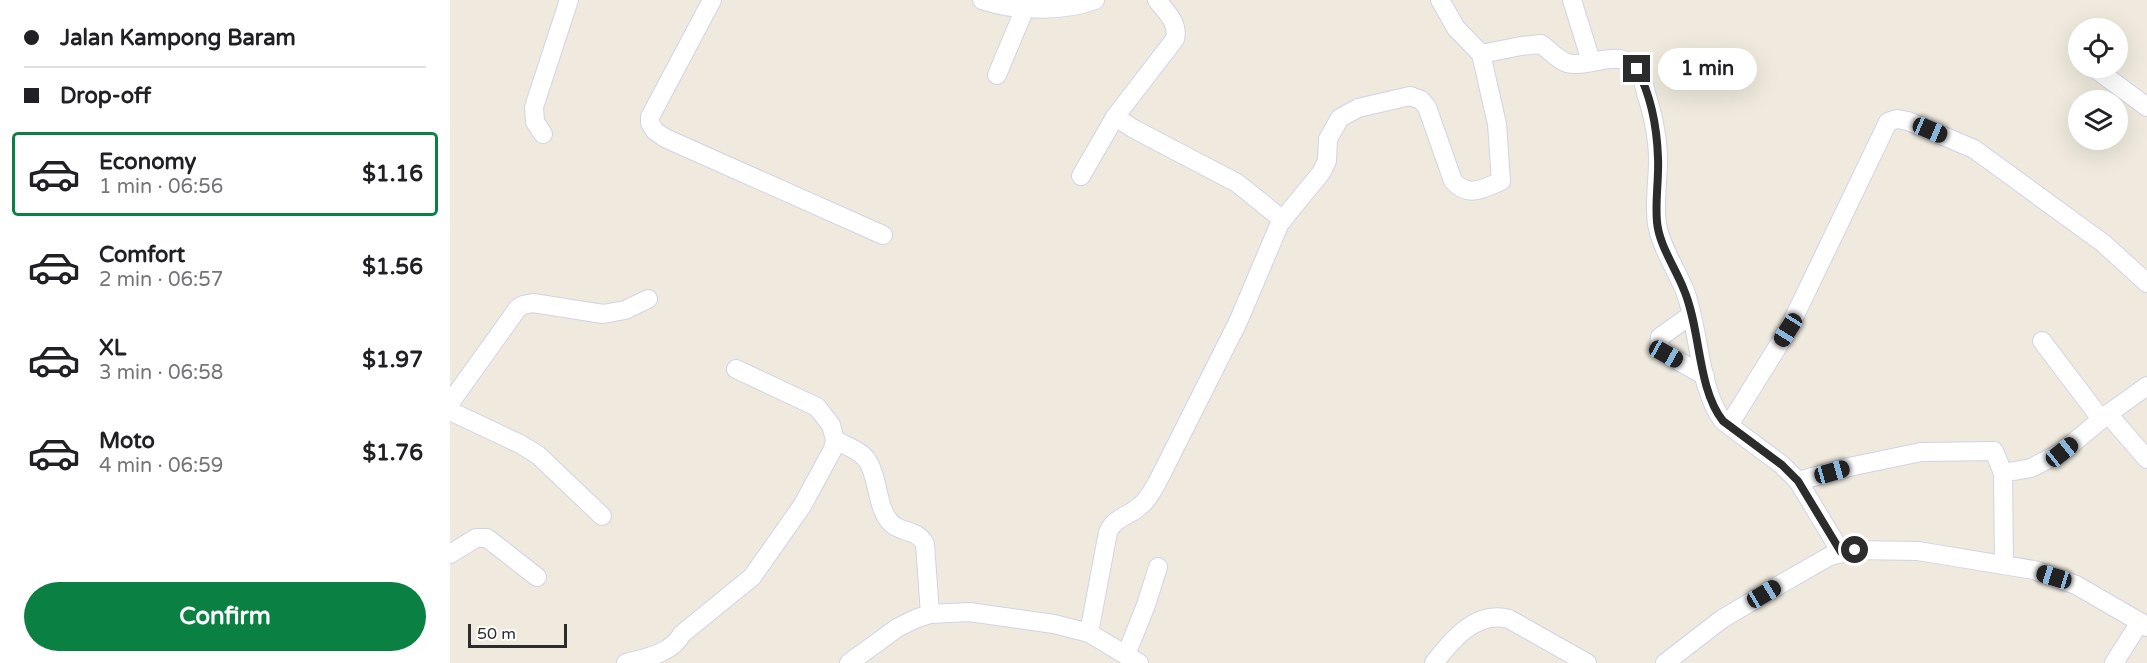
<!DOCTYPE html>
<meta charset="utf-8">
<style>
body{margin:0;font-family:"Varela Round",sans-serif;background:#f6f6f6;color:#202124;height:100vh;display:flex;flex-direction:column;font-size:22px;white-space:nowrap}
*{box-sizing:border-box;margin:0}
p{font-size:20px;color:#757577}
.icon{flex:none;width:33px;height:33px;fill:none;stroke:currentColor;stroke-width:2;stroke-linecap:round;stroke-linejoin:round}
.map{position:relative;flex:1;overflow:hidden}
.side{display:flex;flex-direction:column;background:#fff;width:450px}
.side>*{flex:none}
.banner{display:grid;align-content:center;height:132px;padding:0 24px;background:#fff}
.fabs{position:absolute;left:1618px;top:18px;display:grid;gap:12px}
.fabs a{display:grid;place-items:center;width:60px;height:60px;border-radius:50%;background:#fff;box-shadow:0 6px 24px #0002;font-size:30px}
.scale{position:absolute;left:18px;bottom:15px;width:99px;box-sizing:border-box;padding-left:6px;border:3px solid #2c2c2c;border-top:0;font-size:16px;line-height:21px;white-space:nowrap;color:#2c2c2c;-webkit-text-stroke:4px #fff;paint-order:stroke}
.end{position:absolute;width:27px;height:27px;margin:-14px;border:8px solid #2c2c2c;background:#fff;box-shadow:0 0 0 3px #fff}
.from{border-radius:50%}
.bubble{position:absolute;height:42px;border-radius:21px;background:#fff;box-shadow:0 6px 24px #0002;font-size:20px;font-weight:700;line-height:42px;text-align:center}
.car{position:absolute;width:18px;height:36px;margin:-18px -9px;border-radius:8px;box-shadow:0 0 4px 2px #0007;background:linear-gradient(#222 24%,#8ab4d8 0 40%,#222 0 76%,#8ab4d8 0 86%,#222 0)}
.banner b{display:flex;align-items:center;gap:21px;height:57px;font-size:22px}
.banner b+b{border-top:2px solid #e0e0e0}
.banner i{width:15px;height:15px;background:#202124}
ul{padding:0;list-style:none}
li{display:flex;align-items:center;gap:18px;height:84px;margin:0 12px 9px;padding:0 12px;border:3px solid transparent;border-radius:6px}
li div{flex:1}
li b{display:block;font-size:22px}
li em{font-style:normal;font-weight:700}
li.current{border-color:#0b8043}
li>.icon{width:54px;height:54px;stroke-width:1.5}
.cta{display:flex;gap:12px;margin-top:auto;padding:12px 24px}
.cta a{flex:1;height:69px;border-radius:36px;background:#0b8043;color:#fff;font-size:24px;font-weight:700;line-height:69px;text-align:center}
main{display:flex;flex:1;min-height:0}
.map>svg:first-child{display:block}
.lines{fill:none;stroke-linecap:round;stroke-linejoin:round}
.minor-casing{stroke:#d2d2e6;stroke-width:20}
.minor{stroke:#fff;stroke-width:18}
.route{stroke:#2c2c2c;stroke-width:8}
</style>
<main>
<section class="side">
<div class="banner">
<b><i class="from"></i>Jalan Kampong Baram</b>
<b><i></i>Drop-off</b>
</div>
<ul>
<li class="current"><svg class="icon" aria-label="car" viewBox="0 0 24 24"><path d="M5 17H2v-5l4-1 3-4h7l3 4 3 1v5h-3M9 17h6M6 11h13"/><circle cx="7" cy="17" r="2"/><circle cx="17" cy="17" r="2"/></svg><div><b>Economy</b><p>1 min · 06:56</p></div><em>$1.16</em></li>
<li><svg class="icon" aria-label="car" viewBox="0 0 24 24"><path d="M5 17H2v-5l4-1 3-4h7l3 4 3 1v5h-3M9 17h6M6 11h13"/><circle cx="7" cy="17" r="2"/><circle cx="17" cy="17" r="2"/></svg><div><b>Comfort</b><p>2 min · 06:57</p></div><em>$1.56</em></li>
<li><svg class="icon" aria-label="car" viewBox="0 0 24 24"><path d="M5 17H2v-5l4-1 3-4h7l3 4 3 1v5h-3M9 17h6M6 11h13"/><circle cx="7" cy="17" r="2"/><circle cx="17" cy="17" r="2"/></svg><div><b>XL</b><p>3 min · 06:58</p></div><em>$1.97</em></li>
<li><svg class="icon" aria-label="car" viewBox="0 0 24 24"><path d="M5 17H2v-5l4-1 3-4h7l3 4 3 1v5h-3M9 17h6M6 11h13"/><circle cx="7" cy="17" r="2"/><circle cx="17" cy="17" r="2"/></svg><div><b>Moto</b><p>4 min · 06:59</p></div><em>$1.76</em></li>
</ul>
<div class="cta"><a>Confirm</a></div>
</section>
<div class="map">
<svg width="1697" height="663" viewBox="0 0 1697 663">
<rect width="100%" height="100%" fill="#efeadd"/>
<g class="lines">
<g class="minor-casing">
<g id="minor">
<path d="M 262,0 L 200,117 L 200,123 L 205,131 L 215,138 L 433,235"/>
<path d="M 532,0 C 563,11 614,12 645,0"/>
<path d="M 990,0 L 1006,28 L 1031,54 L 1071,46 L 1091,44 C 1099,50 1108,60 1117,63 C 1139,69 1167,47 1186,68 C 1192,74 1194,85 1196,93 C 1203,115 1208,137 1208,160 C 1208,181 1204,203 1207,224 C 1211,247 1226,269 1235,291 C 1250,331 1248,388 1273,421 L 1332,465 L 1348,481 L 1391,552"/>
<path d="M 1122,0 L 1141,61"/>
<path d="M 1647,70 L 1697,107"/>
<path d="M 547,75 L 575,8"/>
<path d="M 665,117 L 684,129 L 787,183 L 833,220"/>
<path d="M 93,134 L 85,122 L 84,107 L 119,0"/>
<path d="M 631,176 L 665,117 L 725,39 C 729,23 716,12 707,0"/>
<path d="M 1241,315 L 1210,337 L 1209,346 L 1216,354 L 1255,376"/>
<path d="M 1592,341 L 1651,419"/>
<path d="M 0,403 L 68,308 L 73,305 L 83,303 L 153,314 L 175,310 L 198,299"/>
<path d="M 0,411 L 70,444 L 88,455 L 152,516"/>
<path d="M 1658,414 L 1697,459"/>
<path d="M 1279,425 L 1338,330 L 1438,122 L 1447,119 L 1458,121 L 1524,149 L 1653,243 L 1697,283"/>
<path d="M 385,440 C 396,446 410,450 417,460 C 429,478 426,506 440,522 C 452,535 465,527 475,544 L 480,614"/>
<path d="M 1553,473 L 1581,468 L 1612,452 L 1658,414 L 1697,386"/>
<path d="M 1348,481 L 1399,467 L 1471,452 L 1544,451 L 1553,473 L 1554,565"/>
<path d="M 0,554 L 26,538 L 37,538 L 87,577"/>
<path d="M 639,633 L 658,532 C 666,516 678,517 690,506 C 699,499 704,488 709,479 L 788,322 L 830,223 L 871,173 L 877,161 L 878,139 L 890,118 L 908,108 L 960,96 L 971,100 L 977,107 L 1003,181 C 1018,198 1033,189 1051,181 L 1047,124 L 1031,54"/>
<path d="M 676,655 L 696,605 L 708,567"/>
<path d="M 176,663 C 196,658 222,653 232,634 L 302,577 L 352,506 L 383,449 L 385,440 L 381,425 L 367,407 L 286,369"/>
<path d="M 399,663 L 447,628 L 465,619 L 480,614 L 519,612 L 604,624 L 639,633 L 689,663"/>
<path d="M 984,663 C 1002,640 1026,610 1059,619 L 1137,663"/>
<path d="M 1215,663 L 1272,619 L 1331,584 L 1380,556 L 1405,550 L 1468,551 L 1584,570 L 1626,585 L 1690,622"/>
<path d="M 1664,663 L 1690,622 L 1697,627"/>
</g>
</g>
<use href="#minor" class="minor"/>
</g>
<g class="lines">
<path class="route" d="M 1187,69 C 1201,96 1207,128 1208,158 C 1209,179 1205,201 1207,222 C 1209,245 1226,269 1234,290 C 1251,330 1247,388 1273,421 L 1332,465 L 1348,481 L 1391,552 L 1405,550"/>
</g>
</svg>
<div class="fabs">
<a><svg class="icon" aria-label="locate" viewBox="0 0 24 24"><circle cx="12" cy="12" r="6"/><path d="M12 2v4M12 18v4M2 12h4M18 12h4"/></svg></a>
<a><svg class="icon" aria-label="layers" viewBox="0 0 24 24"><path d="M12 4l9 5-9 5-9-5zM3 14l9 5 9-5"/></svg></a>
</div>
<div class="scale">50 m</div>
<i class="end from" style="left:1405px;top:550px"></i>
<i class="end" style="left:1187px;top:69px"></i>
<div class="bubble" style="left:1208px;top:48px;width:99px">1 min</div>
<i class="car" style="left:1480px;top:130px;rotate:113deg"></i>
<i class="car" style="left:1338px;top:330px;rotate:212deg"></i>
<i class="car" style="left:1216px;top:354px;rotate:119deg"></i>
<i class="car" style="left:1612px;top:452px;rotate:51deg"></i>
<i class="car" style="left:1382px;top:472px;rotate:74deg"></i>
<i class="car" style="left:1604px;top:577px;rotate:287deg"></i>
<i class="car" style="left:1314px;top:594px;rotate:59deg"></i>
</div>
</main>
